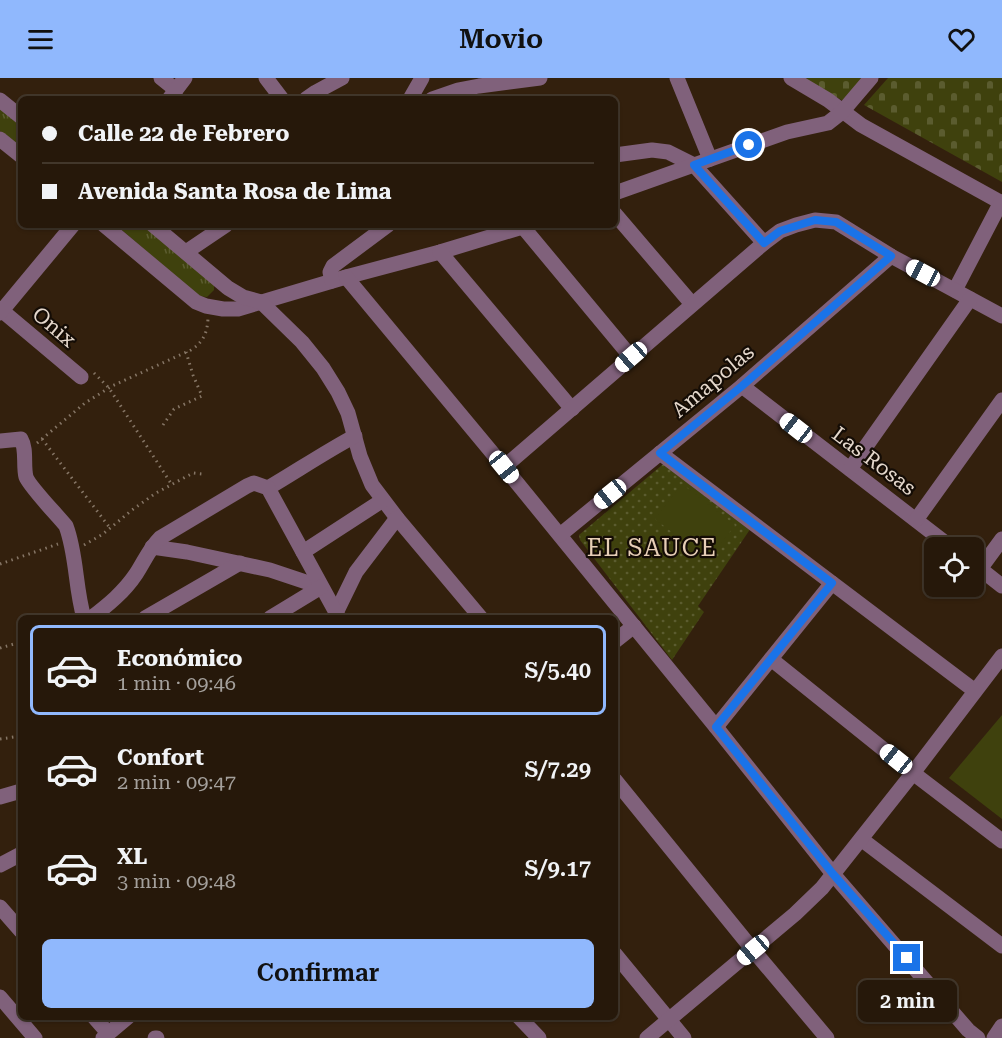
<!DOCTYPE html>
<html lang="es">
<meta charset="utf-8">
<style>
body{margin:0;font-family:"Roboto Serif",serif;background:#322518;color:#f1f3f6;height:100vh;display:flex;flex-direction:column;font-size:22px;white-space:nowrap}
*{box-sizing:border-box;margin:0}
p{font-size:20px;color:#a4a09c}
.icon{flex:none;width:33px;height:33px;fill:none;stroke:currentColor;stroke-width:2;stroke-linecap:round;stroke-linejoin:round}
.map{position:relative;flex:1;overflow:hidden}
.drawer{position:absolute;left:18px;top:537px;width:600px;height:405px;display:flex;flex-direction:column;background:#26180a;border-radius:9px;box-shadow:0 2px 4px #0004,0 0 0 2px #42372b}
.drawer>*{flex:none}
.hud{position:absolute;left:18px;top:18px;width:600px;height:132px;border-radius:9px;box-shadow:0 2px 4px #0004,0 0 0 2px #42372b;display:grid;align-content:center;height:132px;padding:0 24px;background:#26180a}
.fabs{position:absolute;left:924px;top:459px;display:grid;gap:12px}
.fabs a{display:grid;place-items:center;width:60px;height:60px;border-radius:9px;background:#26180a;box-shadow:0 2px 4px #0004,0 0 0 2px #42372b;font-size:30px}
.end{position:absolute;width:27px;height:27px;margin:-14px;border:8px solid #1a73e8;background:#fff;box-shadow:0 0 0 3px #fff}
.from{border-radius:50%}
.bubble{position:absolute;height:42px;border-radius:9px;background:#26180a;box-shadow:0 2px 4px #0004,0 0 0 2px #42372b;font-size:20px;font-weight:600;line-height:42px;text-align:center}
.car{position:absolute;width:18px;height:36px;margin:-18px -9px;border-radius:8px;box-shadow:0 0 4px 2px #0007;background:linear-gradient(#fff 24%,#345 0 40%,#fff 0 76%,#345 0 86%,#fff 0)}
.hud b{display:flex;align-items:center;gap:21px;height:57px;font-size:22px}
.hud b+b{border-top:2px solid #42372b}
.hud i{width:15px;height:15px;background:#f1f3f6}
ul{padding:10px 0 0;list-style:none}
li{display:flex;align-items:center;gap:18px;height:90px;margin:0 12px 9px;padding:0 12px;border:3px solid transparent;border-radius:9px}
li div{flex:1}
li b{display:block;font-size:22px}
li em{font-style:normal;font-weight:600}
li.current{border-color:#90b8fd}
li>.icon{width:54px;height:54px;stroke-width:1.5}
.cta{display:flex;gap:12px;margin-top:auto;padding:12px 24px}
.cta a{flex:1;height:69px;border-radius:9px;background:#90b8fd;color:#111;font-size:24px;font-weight:600;line-height:69px;text-align:center}
header{display:flex;justify-content:space-between;align-items:center;height:78px;padding:0 24px;background:#90b8fd;color:#111;font-size:27px;font-weight:600}
.map>svg:first-child{display:block}
.grass{fill:url(#grass-tufts)}
.cemetery{fill:url(#cemetery-stones)}
.park{fill:url(#park-dots)}
.pitch{fill:#3f410d}
.lines{fill:none;stroke-linecap:round;stroke-linejoin:round}
.path{stroke:#867666;stroke-width:3;stroke-dasharray:1.5 4.5;stroke-linecap:butt}
.minor{stroke:#80617b;stroke-width:15}
.route{stroke:#1a73e8;stroke-width:8}
.labels{text-anchor:middle;dominant-baseline:central;stroke-width:4.5;stroke-linejoin:round;paint-order:stroke}
.street-label{font-size:21px;fill:#e5d8cc;stroke:#140c05}
.quarter-label{font-size:24px;letter-spacing:1.5px;fill:#e7ceb6;stroke:#140c05}
</style>
<header><svg class="icon" aria-label="menu" viewBox="0 0 24 24"><path d="M4 6h16M4 12h16M4 18h16"/></svg>Movio<svg class="icon" aria-label="heart" viewBox="0 0 24 24"><path d="M12 20l-8-8c-3-5 5-10 8-4 3-6 11-1 8 4z"/></svg></header>
<div class="map">
<svg width="1002" height="960" viewBox="0 0 1002 960">
<defs>
<pattern id="grass-tufts" width="24" height="20" patternUnits="userSpaceOnUse" patternTransform="scale(1.5)"><rect width="24" height="20" fill="#3f410d"/><path d="M3 7l-1-3M5 7V3M7 7l1-3M15 17l-1-3M17 17v-4M19 17l1-3" fill="none" stroke="#5b5c2f"/></pattern>
<pattern id="cemetery-stones" width="16" height="16" patternUnits="userSpaceOnUse" patternTransform="scale(1.5)"><rect width="16" height="16" fill="#3f410d"/><path d="M2 7V4a2 2 0 0 1 4 0v3zM10 15v-3a2 2 0 0 1 4 0v3z" fill="#5b5c2f"/></pattern>
<pattern id="park-dots" width="8" height="8" patternUnits="userSpaceOnUse" patternTransform="scale(1.5)"><rect width="8" height="8" fill="#3f410d"/><path d="M2 2h.1M6 6h.1" fill="none" stroke="#5b5c2f" stroke-width="1.8" stroke-linecap="round"/></pattern>
</defs>
<rect width="100%" height="100%" fill="#33200d"/>
<g class="grass">
<path d="M 0,29 L 21,47 L 21,70 L 0,53 Z"/>
<path d="M 116,147 L 142,147 L 214,206 L 214,212 L 207,219 L 199,218 Z"/>
</g>
<g class="cemetery">
<path d="M 802,0 L 867,0 L 847,25 Z"/>
<path d="M 888,0 L 1002,0 L 1002,104 L 864,27 Z"/>
</g>
<path class="park" d="M 668,382 L 753,447 L 698,528 L 704,534 L 672,582 L 580,462 L 579,457 Z"/>
<g class="pitch">
<path d="M 682,406 L 735,447 L 708,482 L 655,441 Z"/>
<path d="M 1002,637 L 1002,741 L 949,700 Z"/>
</g>
<g class="lines">
<g class="path">
<path d="M 94,295 L 109,310 L 172,407"/>
<path d="M 163,347 L 174,331 L 202,318 L 193,297 L 186,274"/>
<path d="M 42,361 L 110,450"/>
<path d="M 37,365 L 85,325 L 112,308 L 191,272 C 203,264 207,256 208,241"/>
<path d="M 84,467 L 103,456 L 132,432 L 156,415 L 193,395 L 202,396"/>
<path d="M 0,486 L 58,466"/>
<path d="M 0,570 L 21,564"/>
<path d="M 0,661 L 21,658"/>
</g>
<g class="minor">
<path d="M 161,0 L 176,12"/>
<path d="M 266,0 L 282,21"/>
<path d="M 677,0 L 710,81"/>
<path d="M 791,0 L 828,22 L 861,47 L 1002,125"/>
<path d="M 169,21 L 185,0"/>
<path d="M 306,21 L 316,14 L 342,0"/>
<path d="M 410,21 L 422,0"/>
<path d="M 432,21 L 458,12 L 479,8 L 540,0"/>
<path d="M 0,22 L 21,39"/>
<path d="M 0,61 L 21,78"/>
<path d="M 615,77 L 652,72 L 668,74 L 694,87 L 764,165"/>
<path d="M 615,115 L 787,54 L 828,45 L 842,34 L 871,0"/>
<path d="M 615,136 L 692,226"/>
<path d="M 104,147 L 196,224 L 206,228 L 223,231 L 238,231 L 346,199 L 440,174 L 529,147"/>
<path d="M 153,147 L 228,210 L 243,219 L 261,224 L 302,264 L 323,290 L 338,314 L 348,335 L 360,378 L 372,407 L 397,440 L 481,540"/>
<path d="M 523,149 L 631,279"/>
<path d="M 186,174 L 226,147"/>
<path d="M 440,174 L 572,331"/>
<path d="M 346,199 L 504,389 L 716,649 L 833,796 L 968,952 L 978,960"/>
<path d="M 332,203 L 330,194 L 333,188 L 388,147"/>
<path d="M 955,212 L 1001,124"/>
<path d="M 0,231 L 81,299"/>
<path d="M 0,235 L 73,147"/>
<path d="M 742,308 L 952,470"/>
<path d="M 0,363 L 21,361 C 27,371 23,387 26,399 C 29,408 58,438 66,448 C 77,477 75,510 84,540"/>
<path d="M 660,375 L 975,613"/>
<path d="M 504,389 L 764,165 L 780,153 L 796,147 L 815,142 L 836,144 L 891,178 L 1002,238"/>
<path d="M 850,391 L 970,221"/>
<path d="M 268,410 C 297,393 325,374 355,358"/>
<path d="M 916,442 L 1002,322"/>
<path d="M 560,457 L 742,308 L 891,178"/>
<path d="M 152,469 L 187,474 L 270,492 L 321,509"/>
<path d="M 303,474 L 383,422"/>
<path d="M 974,486 L 1002,508"/>
<path d="M 980,491 L 1002,461"/>
<path d="M 336,535 L 356,494 L 397,440"/>
<path d="M 91,540 C 108,527 124,514 136,496 C 144,484 149,471 160,460 L 247,408 L 254,405 L 268,410 L 339,540"/>
<path d="M 145,540 L 240,485"/>
<path d="M 270,540 L 321,509"/>
<path d="M 615,563 L 634,548"/>
<path d="M 771,581 L 913,695 L 1002,763"/>
<path d="M 716,649 L 832,505"/>
<path d="M 615,702 L 753,872 L 827,960"/>
<path d="M 0,719 L 21,713"/>
<path d="M 861,761 L 1002,868"/>
<path d="M 0,787 L 21,776"/>
<path d="M 0,829 L 21,853"/>
<path d="M 615,876 L 684,960"/>
<path d="M 0,919 L 35,960"/>
<path d="M 94,939 L 108,955"/>
<path d="M 519,939 L 539,960"/>
<path d="M 103,960 L 128,939"/>
<path d="M 155,960 L 157,960"/>
<path d="M 647,960 L 795,836 L 822,810 L 913,695 L 1002,578"/>
<path d="M 994,960 L 1002,948"/>
</g>
</g>
<g class="lines">
<path class="route" d="M 749,67 L 694,87 L 764,165 L 780,153 L 815,142 L 836,144 L 891,178 L 742,308 L 660,375 L 832,505 L 716,649 L 833,796 L 907,880"/>
</g>
<g class="labels">
<g class="street-label">
<text transform="translate(54 249) rotate(40)">Onix</text>
<text transform="translate(713 303) rotate(-40)">Amapolas</text>
<text transform="translate(874 383) rotate(37)">Las Rosas</text>
</g>
<g class="quarter-label">
<text x="652" y="470">EL SAUCE</text>
</g>
</g>
</svg>
<div class="fabs">
<a><svg class="icon" aria-label="locate" viewBox="0 0 24 24"><circle cx="12" cy="12" r="6"/><path d="M12 2v4M12 18v4M2 12h4M18 12h4"/></svg></a>
</div>
<i class="end from" style="left:749px;top:67px"></i>
<i class="end" style="left:907px;top:880px"></i>
<div class="bubble" style="left:858px;top:902px;width:99px">2 min</div>
<i class="car" style="left:923px;top:195px;rotate:298deg"></i>
<i class="car" style="left:631px;top:279px;rotate:229deg"></i>
<i class="car" style="left:796px;top:350px;rotate:308deg"></i>
<i class="car" style="left:504px;top:389px;rotate:141deg"></i>
<i class="car" style="left:610px;top:416px;rotate:231deg"></i>
<i class="car" style="left:896px;top:681px;rotate:309deg"></i>
<i class="car" style="left:753px;top:872px;rotate:230deg"></i>
<div class="hud">
<b><i class="from"></i>Calle 22 de Febrero</b>
<b><i></i>Avenida Santa Rosa de Lima</b>
</div>
<section class="drawer">
<ul>
<li class="current"><svg class="icon" aria-label="car" viewBox="0 0 24 24"><path d="M5 17H2v-5l4-1 3-4h7l3 4 3 1v5h-3M9 17h6M6 11h13"/><circle cx="7" cy="17" r="2"/><circle cx="17" cy="17" r="2"/></svg><div><b>Económico</b><p>1 min · 09:46</p></div><em>S/5.40</em></li>
<li><svg class="icon" aria-label="car" viewBox="0 0 24 24"><path d="M5 17H2v-5l4-1 3-4h7l3 4 3 1v5h-3M9 17h6M6 11h13"/><circle cx="7" cy="17" r="2"/><circle cx="17" cy="17" r="2"/></svg><div><b>Confort</b><p>2 min · 09:47</p></div><em>S/7.29</em></li>
<li><svg class="icon" aria-label="car" viewBox="0 0 24 24"><path d="M5 17H2v-5l4-1 3-4h7l3 4 3 1v5h-3M9 17h6M6 11h13"/><circle cx="7" cy="17" r="2"/><circle cx="17" cy="17" r="2"/></svg><div><b>XL</b><p>3 min · 09:48</p></div><em>S/9.17</em></li>
</ul>
<div class="cta"><a>Confirmar</a></div>
</section>
</div>
